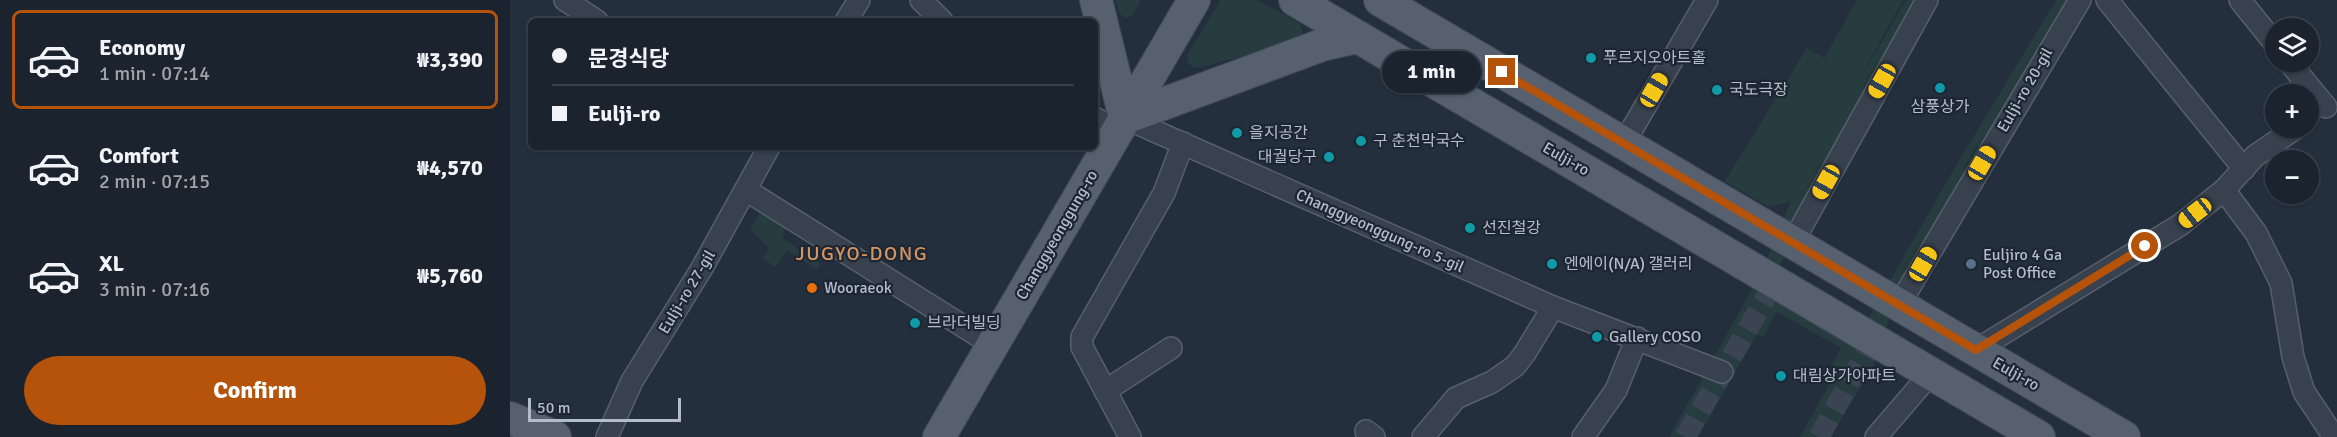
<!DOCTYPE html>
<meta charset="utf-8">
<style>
body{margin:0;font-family:Signika,"Noto Sans KR",sans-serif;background:#242b36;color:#f1f3f6;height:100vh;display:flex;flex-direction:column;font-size:22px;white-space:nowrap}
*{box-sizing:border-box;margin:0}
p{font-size:20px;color:#a0a4aa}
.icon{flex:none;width:33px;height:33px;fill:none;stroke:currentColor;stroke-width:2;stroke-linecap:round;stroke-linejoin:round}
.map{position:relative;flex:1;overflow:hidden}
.drawer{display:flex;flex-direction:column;background:#1b232e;width:510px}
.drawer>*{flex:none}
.banner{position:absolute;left:18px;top:18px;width:570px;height:132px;border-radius:9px;box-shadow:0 2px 4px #0004,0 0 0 2px #39404a;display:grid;align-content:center;height:132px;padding:0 24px;background:#1b232e}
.fabs{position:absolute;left:1755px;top:18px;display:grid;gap:12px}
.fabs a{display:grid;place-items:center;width:54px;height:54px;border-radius:50%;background:#1b232e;box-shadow:0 2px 4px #0004,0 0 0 2px #39404a;font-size:30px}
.scale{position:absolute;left:18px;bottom:15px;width:153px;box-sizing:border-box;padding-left:6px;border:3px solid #b4bcc9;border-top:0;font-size:16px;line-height:21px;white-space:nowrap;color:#b4bcc9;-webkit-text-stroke:4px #1d2633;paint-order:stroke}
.end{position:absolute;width:27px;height:27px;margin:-14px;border:8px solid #b45309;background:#fff;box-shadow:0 0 0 3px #fff}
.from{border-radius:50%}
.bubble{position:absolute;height:42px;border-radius:21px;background:#1b232e;box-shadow:0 2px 4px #0004,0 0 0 2px #39404a;font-size:20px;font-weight:700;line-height:42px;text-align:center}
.car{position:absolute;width:18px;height:36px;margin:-18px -9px;border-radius:8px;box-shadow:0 0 4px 2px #0007;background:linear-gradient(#f5c518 24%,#345 0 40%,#f5c518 0 76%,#345 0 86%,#f5c518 0)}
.banner b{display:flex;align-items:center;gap:21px;height:57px;font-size:22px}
.banner b+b{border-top:2px solid #39404a}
.banner i{width:15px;height:15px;background:#f1f3f6}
ul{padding:10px 0 0;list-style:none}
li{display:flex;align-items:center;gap:18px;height:99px;margin:0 12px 9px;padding:0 12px;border:3px solid transparent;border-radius:9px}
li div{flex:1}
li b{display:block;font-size:22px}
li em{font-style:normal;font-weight:700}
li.active{border-color:#b45309}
li>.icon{width:54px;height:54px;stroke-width:1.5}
.button{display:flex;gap:12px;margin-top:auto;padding:12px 24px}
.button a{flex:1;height:69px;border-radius:36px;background:#b45309;color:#fff;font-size:24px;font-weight:700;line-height:69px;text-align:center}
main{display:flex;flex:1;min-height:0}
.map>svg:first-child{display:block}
.green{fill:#263c3f}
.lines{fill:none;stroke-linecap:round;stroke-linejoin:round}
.minor-tunnel{stroke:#3a4453;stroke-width:21;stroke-dasharray:21 10;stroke-linecap:butt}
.minor-casing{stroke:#565f6c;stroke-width:24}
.primary-casing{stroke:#414a57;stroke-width:34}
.minor{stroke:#38414e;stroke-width:21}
.primary{stroke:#56606e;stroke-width:32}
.route{stroke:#b45309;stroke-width:8}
.culture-dot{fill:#0f9aa8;stroke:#1d2633;stroke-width:2}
.service-dot{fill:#5c6f8a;stroke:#1d2633;stroke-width:2}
.food-dot{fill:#e8710a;stroke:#1d2633;stroke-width:2}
.labels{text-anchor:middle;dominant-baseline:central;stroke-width:4.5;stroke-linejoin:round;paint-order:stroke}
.poi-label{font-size:16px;fill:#b4bcc9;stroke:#1d2633;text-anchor:start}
.street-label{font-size:16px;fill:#b4bcc9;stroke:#1d2633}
.quarter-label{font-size:20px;letter-spacing:1.5px;fill:#d59563;stroke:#1d2633}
</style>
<main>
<section class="drawer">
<ul>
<li class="active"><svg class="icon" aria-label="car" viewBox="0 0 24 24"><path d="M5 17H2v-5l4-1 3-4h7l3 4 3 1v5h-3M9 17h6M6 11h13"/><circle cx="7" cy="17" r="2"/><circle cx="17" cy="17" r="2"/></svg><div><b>Economy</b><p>1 min · 07:14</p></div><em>₩3,390</em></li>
<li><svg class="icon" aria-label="car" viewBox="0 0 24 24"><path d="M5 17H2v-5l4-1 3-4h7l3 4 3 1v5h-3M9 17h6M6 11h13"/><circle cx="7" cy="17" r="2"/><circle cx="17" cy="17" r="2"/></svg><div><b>Comfort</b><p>2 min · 07:15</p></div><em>₩4,570</em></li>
<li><svg class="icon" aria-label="car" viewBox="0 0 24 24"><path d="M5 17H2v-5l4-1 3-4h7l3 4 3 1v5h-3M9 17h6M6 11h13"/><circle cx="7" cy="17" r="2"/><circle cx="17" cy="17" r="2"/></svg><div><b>XL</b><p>3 min · 07:16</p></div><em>₩5,760</em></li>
</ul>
<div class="button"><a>Confirm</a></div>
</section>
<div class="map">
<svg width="1827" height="437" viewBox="0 0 1827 437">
<rect width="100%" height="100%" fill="#242f3e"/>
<g class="green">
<path d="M 605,0 L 631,0 L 622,15 L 616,18 L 610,14 Z"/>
<path d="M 711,0 L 748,0 L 789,23 L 792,30 L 792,36 L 784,43 L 687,68 L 682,67 L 677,61 L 678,54 Z"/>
<path d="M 1347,0 L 1393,0 L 1345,87 L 1396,0 L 1412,0 L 1283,231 L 1267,276 L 1354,326 L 1441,174 L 1546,0 L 1558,0 L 1483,126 L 1385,296 L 1371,348 L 1359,374 L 1320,437 L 1290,437 L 1323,377 L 1317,374 L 1331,348 L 1267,312 L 1253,337 L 1247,334 L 1188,437 L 1159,437 L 1249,277 L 1281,201 L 1259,207 L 1215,181 L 1297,48 L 1314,58 Z"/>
<path d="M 253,208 L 278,225 L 272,235 L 274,239 L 311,264 L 307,270 L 277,250 L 266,267 L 253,259 L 259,248 L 240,229 Z"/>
</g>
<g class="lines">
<g class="minor-tunnel">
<path d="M 1175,437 L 1265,282"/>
<path d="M 1309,437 L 1363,340"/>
</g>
<g class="minor-casing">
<g id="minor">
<path d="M 55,0 L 87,21"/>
<path d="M 411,0 L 432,21"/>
<path d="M 1597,0 L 1734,169"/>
<path d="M 1730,0 L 1766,45"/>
<path d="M 336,21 L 349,0"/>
<path d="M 1779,62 L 1816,107"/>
<path d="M 585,118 L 607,131"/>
<path d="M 615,118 L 1043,307 L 1212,372"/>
<path d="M 1114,143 L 1197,0"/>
<path d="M 236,190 L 483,345"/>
<path d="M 1714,190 L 1746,233 L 1771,283 L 1783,357 L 1794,392 L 1824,437"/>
<path d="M 1283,242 L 1417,0"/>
<path d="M 1389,305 L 1570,0"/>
<path d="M 1466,350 L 1670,225 L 1714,190 L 1745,156 L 1786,128"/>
<path d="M 595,391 L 661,348"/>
<path d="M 856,431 L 864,437"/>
<path d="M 97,437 L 122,381 L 192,268 L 259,147"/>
<path d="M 620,437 L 572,347 L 572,337 L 654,193 L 673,143"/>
<path d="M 913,437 L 946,398 L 982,382 L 1005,366 L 1015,353 L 1043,307"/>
<path d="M 1073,437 L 1106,390 L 1127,338"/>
<path d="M 1366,437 L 1421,373"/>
</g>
</g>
<g class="primary-casing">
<g id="primary">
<path d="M 586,0 L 615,118"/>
<path d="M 785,0 L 1529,437"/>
<path d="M 870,0 L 1614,437"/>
<path d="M 615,118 L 812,45 L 848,37"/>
<path d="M 0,418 L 45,437"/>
<path d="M 429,437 L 684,0"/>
</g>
</g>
<use href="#minor" class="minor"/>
<use href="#primary" class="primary"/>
</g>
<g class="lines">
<path class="route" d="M 992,72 L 1466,350 L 1635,246"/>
</g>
<g class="culture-dot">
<circle cx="1081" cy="58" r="6"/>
<circle cx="1430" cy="88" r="6"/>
<circle cx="1207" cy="90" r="6"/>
<circle cx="727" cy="133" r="6"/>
<circle cx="851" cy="141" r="6"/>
<circle cx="819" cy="157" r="6"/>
<circle cx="960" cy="228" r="6"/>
<circle cx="1042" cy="264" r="6"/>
<circle cx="405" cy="323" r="6"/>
<circle cx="1087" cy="337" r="6"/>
<circle cx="1271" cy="376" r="6"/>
</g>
<circle class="service-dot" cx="1461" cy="264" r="6"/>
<circle class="food-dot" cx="302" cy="288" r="6"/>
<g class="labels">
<g class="poi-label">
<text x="1093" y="58">푸르지오아트홀</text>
<text x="1219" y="90">국도극장</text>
<text x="1430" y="107" text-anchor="middle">삼풍상가</text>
<text x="739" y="133">을지공간</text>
<text x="863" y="141">구 춘천막국수</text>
<text x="807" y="157" text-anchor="end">대궐당구</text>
<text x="972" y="228">선진철강</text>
<text x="1473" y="255">Euljiro 4 Ga<tspan x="1473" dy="18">Post Office</tspan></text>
<text x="1054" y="264">엔에이(N/A) 갤러리</text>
<text x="314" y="288">Wooraeok</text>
<text x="417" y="323">브라더빌딩</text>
<text x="1099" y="337">Gallery COSO</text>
<text x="1283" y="376">대림상가아파트</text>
</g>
<g class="street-label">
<text transform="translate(1515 90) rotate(-60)">Eulji-ro 20-gil</text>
<text transform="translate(1056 159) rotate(30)">Eulji-ro</text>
<text transform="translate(870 231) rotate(24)">Changgyeonggung-ro 5-gil</text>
<text transform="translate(547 235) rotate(-60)">Changgyeonggung-ro</text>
<text transform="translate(177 292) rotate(-59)">Eulji-ro 27-gil</text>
<text transform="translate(1506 374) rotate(30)">Eulji-ro</text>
</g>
<g class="quarter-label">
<text x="352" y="253">JUGYO-DONG</text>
</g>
</g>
</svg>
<div class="fabs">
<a><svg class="icon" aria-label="layers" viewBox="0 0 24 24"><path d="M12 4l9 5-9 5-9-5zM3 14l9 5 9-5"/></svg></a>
<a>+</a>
<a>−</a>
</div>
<div class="scale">50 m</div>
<i class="end from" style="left:1635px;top:246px"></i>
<i class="end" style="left:992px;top:72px"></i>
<div class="bubble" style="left:872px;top:51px;width:99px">1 min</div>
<i class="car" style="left:1372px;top:81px;rotate:209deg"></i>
<i class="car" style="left:1144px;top:90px;rotate:30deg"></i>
<i class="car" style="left:1472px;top:163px;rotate:30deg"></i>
<i class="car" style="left:1316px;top:182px;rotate:209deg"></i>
<i class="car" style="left:1685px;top:213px;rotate:232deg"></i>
<i class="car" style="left:1413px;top:264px;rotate:30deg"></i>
<div class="banner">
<b><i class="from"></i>문경식당</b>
<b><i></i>Eulji-ro</b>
</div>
</div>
</main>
